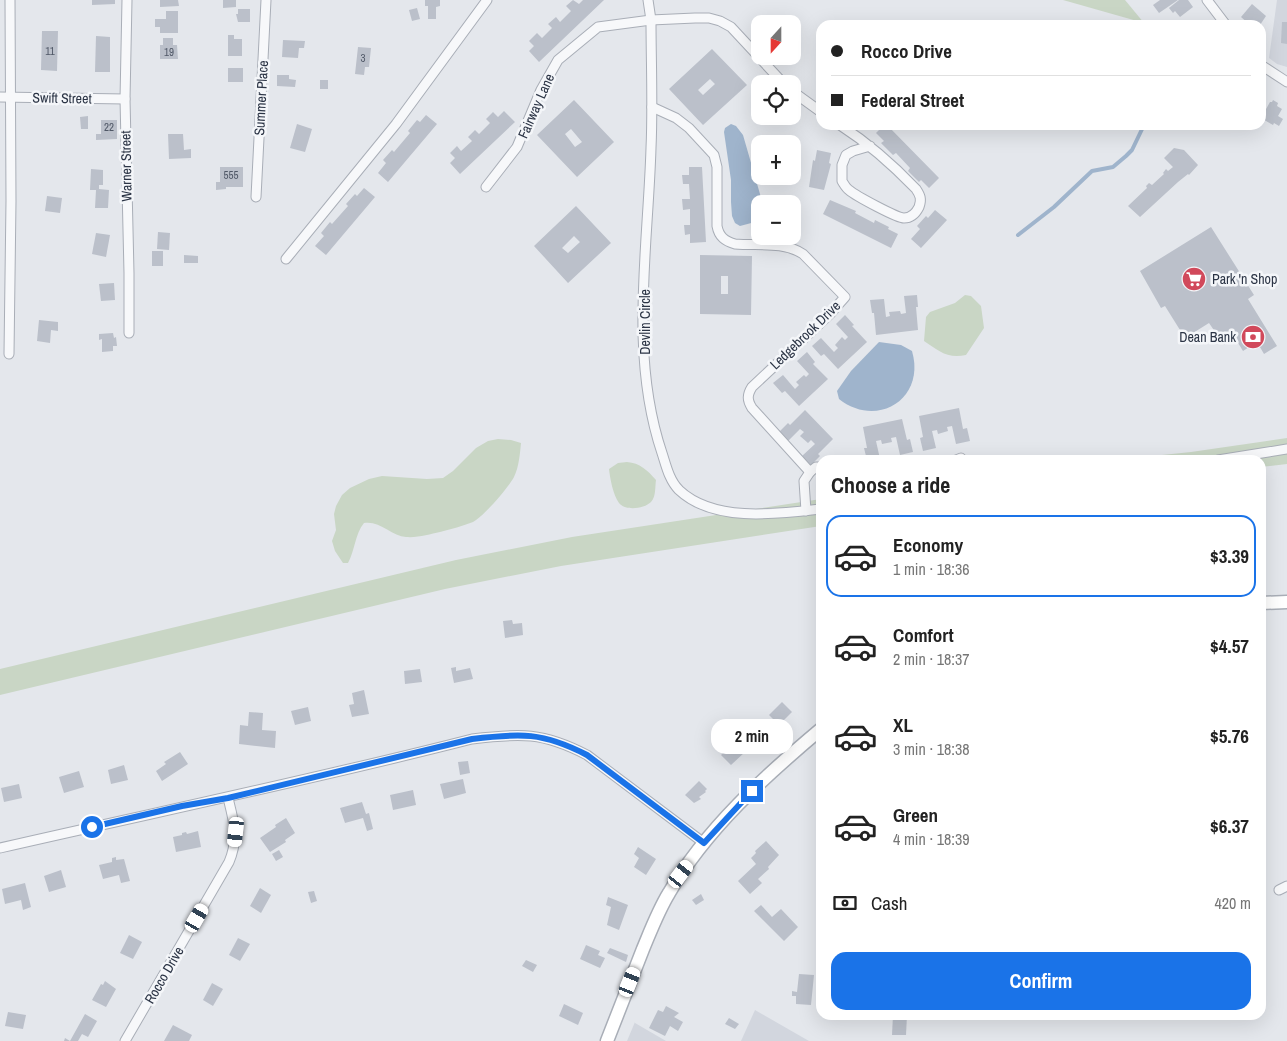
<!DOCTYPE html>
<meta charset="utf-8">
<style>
body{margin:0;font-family:"Archivo Narrow",sans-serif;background:#f6f6f6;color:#222;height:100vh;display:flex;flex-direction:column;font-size:19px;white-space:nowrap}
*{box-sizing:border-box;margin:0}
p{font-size:16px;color:#767676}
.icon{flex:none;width:28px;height:28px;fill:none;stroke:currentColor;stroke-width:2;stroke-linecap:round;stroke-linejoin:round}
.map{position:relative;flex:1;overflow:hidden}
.drawer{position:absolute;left:816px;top:455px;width:450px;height:565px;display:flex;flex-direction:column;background:#fff;border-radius:15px;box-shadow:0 5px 20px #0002}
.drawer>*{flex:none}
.banner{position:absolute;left:816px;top:20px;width:450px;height:110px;border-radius:15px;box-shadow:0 5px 20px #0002;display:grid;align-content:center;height:110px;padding:0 15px;background:#fff}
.needle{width:32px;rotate:201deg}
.fabs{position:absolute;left:751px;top:15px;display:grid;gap:10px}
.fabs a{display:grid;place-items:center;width:50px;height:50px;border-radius:10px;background:#fff;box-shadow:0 5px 20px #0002;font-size:25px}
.end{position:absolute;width:22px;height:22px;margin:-11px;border:6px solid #1a73e8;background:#fff;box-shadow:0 0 0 2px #fff}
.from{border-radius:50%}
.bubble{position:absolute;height:35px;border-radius:15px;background:#fff;box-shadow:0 5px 20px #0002;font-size:16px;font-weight:700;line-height:35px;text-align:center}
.car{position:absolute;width:15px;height:30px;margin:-15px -8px;border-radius:6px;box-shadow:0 0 4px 1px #0007;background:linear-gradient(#fff 24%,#345 0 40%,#fff 0 76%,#345 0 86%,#fff 0)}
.banner b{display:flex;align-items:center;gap:18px;height:48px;font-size:19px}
.banner b+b{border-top:1px solid #e0e0e0}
.banner i{width:12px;height:12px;background:#222}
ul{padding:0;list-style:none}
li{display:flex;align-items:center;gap:15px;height:82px;margin:0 10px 8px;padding:0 5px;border:2px solid transparent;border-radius:15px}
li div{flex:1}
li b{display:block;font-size:19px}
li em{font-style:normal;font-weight:700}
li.on{border-color:#1a73e8}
li>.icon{width:45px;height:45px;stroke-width:1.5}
h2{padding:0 15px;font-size:22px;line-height:60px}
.pay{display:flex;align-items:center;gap:12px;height:55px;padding:0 15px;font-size:19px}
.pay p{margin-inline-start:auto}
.cta{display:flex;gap:10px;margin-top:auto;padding:10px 15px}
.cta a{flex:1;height:58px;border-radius:15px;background:#1a73e8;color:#fff;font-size:20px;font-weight:700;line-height:58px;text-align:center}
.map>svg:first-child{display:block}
.built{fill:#d2d6de}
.green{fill:#c9d6c5}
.water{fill:#9fb4cc}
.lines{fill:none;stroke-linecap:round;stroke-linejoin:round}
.stream{stroke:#9fb4cc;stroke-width:4}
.building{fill:#bbc0ca;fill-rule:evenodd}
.street-casing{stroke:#a9aeb7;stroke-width:11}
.secondary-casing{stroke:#a9aeb7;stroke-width:15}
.street{stroke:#f7f8fa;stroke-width:9}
.secondary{stroke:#fff;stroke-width:12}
.route{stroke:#1a73e8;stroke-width:6}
.labels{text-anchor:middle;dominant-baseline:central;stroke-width:5;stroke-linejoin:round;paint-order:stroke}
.number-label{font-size:11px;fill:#4f5766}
.street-label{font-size:14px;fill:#2b3445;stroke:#f4f6f9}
.poi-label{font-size:14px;fill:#2b3445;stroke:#f4f6f9;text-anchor:start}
</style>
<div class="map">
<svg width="1287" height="1041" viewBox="0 0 1287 1041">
<rect width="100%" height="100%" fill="#e4e7ec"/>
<g class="built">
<path d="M 1277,0 L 1287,0 L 1287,67 L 1277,64 L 1269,58 Z"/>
<path d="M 755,1010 L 809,1041 L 741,1041 Z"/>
<path d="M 635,1022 L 635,1023 L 666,1041 L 627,1041 Z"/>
</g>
<g class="green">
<path d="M 1063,0 L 1125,0 L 1144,23 Z"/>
<path d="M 965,295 L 971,296 L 981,306 L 984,328 L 966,355 C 947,359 939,351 924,341 L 926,317 L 930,312 L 955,303 Z"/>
<path d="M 1287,438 L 1287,464 L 1261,467 L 1261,460 L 1114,460 L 1191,452 Z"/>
<path d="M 498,439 L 511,440 L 521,443 C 520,453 519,467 514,477 C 508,488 484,516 473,522 C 463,526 451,529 440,532 C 430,534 418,538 406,537 C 392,536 379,520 364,523 C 355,534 355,550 348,563 L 343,563 L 335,551 L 332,541 L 336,530 L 334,514 L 336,506 L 342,495 L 350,488 L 369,479 L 382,476 L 427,479 L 443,478 L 453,471 L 476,448 L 488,441 Z"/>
<path d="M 627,462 C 640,463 647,470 656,480 C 655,486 656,497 651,502 C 644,509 625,511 619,503 C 613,495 610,478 609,469 L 618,463 Z"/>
<path d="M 821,499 L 821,526 L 561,566 L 445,589 L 0,695 L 0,669 L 456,560 L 572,537 Z"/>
</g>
<g class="water">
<path d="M 731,124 L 736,126 L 743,135 L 762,201 L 762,204 L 760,204 L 760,216 L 755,222 L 740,226 L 735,223 L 732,216 L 731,202 L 731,180 L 724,132 L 725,128 Z"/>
<path d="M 879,342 L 901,345 L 912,351 C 926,399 877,429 839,399 L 837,391 L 851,371 Z"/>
</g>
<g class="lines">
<path class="stream" d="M 1018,235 L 1054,207 L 1092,171 L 1113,167 L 1126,156 L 1132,150 L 1144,125"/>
</g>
<g class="building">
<path d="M 92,0 L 115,0 L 115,4 L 92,5 Z"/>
<path d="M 160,0 L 178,0 L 179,6 L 160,7 Z"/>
<path d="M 223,0 L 236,0 L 236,7 L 223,8 Z"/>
<path d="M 425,0 L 440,0 L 440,6 L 436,7 L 436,19 L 428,19 L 428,6 L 425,6 Z"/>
<path d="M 573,0 L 579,4 L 583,0 L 604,0 L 539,62 L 529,51 L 534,46 L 529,41 L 537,33 L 542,38 L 552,28 L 548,24 L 556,17 L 560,22 L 571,11 L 566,6 Z"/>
<path d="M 1160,0 L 1178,0 L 1159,13 L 1153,5 Z"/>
<path d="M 1179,0 L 1188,0 L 1193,7 L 1180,17 L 1175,11 L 1173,13 L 1169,8 Z"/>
<path d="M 1252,4 L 1266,16 L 1260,25 L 1250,25 L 1241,17 Z"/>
<path d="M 417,8 L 420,19 L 412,21 L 409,10 Z"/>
<path d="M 238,9 L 250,9 L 250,22 L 238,22 L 236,14 L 238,14 Z"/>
<path d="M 166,11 L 178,11 L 178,33 L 160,33 L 160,27 L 155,27 L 155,19 L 166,19 Z"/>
<path d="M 1282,22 L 1287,22 L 1287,44 L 1281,43 Z"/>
<path d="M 42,31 L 58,31 L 57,71 L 41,70 Z"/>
<path d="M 228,35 L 234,35 L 234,39 L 242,39 L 242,56 L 228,56 Z"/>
<path d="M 96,36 L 110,37 L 110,72 L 95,72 Z"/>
<path d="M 163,38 L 173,38 L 173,45 L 177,45 L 178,59 L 160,59 L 160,45 L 163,45 Z"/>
<path d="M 283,40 L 305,41 L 304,48 L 299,48 L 298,58 L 282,57 Z"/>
<path d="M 358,47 L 371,48 L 369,67 L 365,67 L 364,75 L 355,74 Z"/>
<path d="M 712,49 L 747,85 L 703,125 L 669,89 ZM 710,79 L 715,84 L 703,95 L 698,90 Z"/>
<rect x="228" y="68" width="15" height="14"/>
<path d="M 277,75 L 289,75 L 289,79 L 296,80 L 295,87 L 277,86 Z"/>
<rect x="320" y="80" width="8" height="9"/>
<path d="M 574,100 L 614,142 L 577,177 L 537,135 ZM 571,129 L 582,142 L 575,147 L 565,134 Z"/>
<path d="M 1273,100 L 1278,103 L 1277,106 L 1282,109 L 1278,116 L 1283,119 L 1279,126 L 1274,123 L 1273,125 L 1261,118 L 1270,102 L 1272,102 Z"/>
<path d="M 504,111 L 515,122 L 460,174 L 450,163 L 455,158 L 450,153 L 457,146 L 461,151 L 472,141 L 468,137 L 475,130 L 479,134 L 490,123 L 486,119 L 493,112 L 498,117 Z"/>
<path d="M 426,115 L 437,124 L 388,182 L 378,173 L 386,163 L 383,160 L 392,150 L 394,152 L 410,133 L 408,131 L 417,120 L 420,122 Z"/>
<path d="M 88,116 L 88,129 L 81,129 L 80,117 Z"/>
<path d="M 101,120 L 117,120 L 117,139 L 96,140 L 96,134 L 101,134 Z"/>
<path d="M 297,124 L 312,129 L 305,152 L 290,148 Z"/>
<path d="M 884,125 L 887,125 L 939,178 L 929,188 L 921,180 L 919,182 L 908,171 L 910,168 L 896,153 L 893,155 L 881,143 L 884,141 L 876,133 Z"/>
<path d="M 168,134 L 183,134 L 184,150 L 191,149 L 191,158 L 169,159 Z"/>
<path d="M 1174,148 L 1184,150 L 1198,165 L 1189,175 L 1188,174 L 1178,182 L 1140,217 L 1128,206 L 1147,188 L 1146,186 L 1149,183 L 1152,185 L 1164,174 L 1163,173 L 1166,169 L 1168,171 L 1173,167 L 1164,158 Z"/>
<path d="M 817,150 L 831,153 L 829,163 L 831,164 L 824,190 L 809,187 L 813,160 L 815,161 Z"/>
<path d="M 220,167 L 243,167 L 243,187 L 226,187 L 226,189 L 216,190 L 216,182 L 220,182 Z"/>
<path d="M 689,167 L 702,167 L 706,242 L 690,243 L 690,234 L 685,235 L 684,225 L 690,225 L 690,209 L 683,210 L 682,199 L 690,199 L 689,184 L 683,184 L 682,175 L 689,175 Z"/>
<path d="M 91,169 L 103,170 L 103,185 L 99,185 L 99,189 L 109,190 L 108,208 L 95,208 L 96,190 L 90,190 Z"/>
<path d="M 364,188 L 375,197 L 326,255 L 315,246 L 324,236 L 321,233 L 330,222 L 332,224 L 348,206 L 346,204 L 355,194 L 357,196 Z"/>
<path d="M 47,196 L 62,198 L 60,213 L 45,211 Z"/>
<path d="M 830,200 L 856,211 L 855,213 L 874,223 L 875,220 L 889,227 L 888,229 L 898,234 L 891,248 L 823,214 Z"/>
<path d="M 576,206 L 611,243 L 568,283 L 534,246 ZM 574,236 L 580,242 L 568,253 L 562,248 Z"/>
<path d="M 935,210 L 947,220 L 921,248 L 911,239 L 920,229 L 917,226 L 926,216 L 928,218 Z"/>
<path d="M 1211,227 L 1254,295 L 1248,299 L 1277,346 L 1264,354 L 1257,342 L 1243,351 L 1235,338 L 1224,345 L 1209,323 L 1185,338 L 1165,306 L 1161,308 L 1140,271 Z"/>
<path d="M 158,232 L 170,233 L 169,250 L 157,249 Z"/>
<path d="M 96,233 L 110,235 L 106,257 L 92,254 Z"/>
<rect x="152" y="251" width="11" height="15"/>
<path d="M 184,255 L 198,256 L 198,263 L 184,263 Z"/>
<path d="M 700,255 L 752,256 L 751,315 L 700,314 ZM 721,276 L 728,276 L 728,294 L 721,294 Z"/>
<path d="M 114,283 L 115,300 L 101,301 L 99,284 Z"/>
<path d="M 917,295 L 918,307 L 916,307 L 918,330 L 876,335 L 874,313 L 872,313 L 870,300 L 884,299 L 886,317 L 890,316 L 889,312 L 900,311 L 901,314 L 906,313 L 904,296 Z"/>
<path d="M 845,315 L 854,325 L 852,326 L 867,342 L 838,369 L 824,354 L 821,356 L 812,346 L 821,338 L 834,352 L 838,348 L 835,345 L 842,337 L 845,340 L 848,337 L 836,324 Z"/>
<path d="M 39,320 L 58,322 L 58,331 L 51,330 L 50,343 L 37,341 Z"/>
<path d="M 113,333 L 114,338 L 116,337 L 117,346 L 113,346 L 113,351 L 102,352 L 102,339 L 99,340 L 99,334 Z"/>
<path d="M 807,352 L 815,362 L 813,364 L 828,379 L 799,406 L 785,391 L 782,393 L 773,383 L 783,375 L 795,389 L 799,385 L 796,382 L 804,375 L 806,377 L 809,374 L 797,361 Z"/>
<path d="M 959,408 L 963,429 L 967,428 L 970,441 L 956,444 L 952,426 L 947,427 L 948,431 L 938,434 L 937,430 L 932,431 L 936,448 L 923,451 L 920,438 L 923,437 L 919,416 Z"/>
<path d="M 805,410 L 833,439 L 818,454 L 820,456 L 811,465 L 802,456 L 815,444 L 811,440 L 808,443 L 800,436 L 804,432 L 800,429 L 788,441 L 779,432 L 788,423 L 790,425 Z"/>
<path d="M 902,419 L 907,440 L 910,439 L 913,452 L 900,455 L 896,437 L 891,438 L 892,442 L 882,444 L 881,440 L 876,441 L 880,459 L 867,460 L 864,448 L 867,448 L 863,427 Z"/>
<path d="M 512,620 L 513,624 L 522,623 L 523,635 L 505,638 L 503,621 Z"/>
<path d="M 456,667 L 456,671 L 470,668 L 473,679 L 454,683 L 451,668 Z"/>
<path d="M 420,669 L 422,682 L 405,684 L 404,671 Z"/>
<path d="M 364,690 L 369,714 L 352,717 L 349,705 L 354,704 L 352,693 Z"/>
<path d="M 782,702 L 792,712 L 779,725 L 769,715 Z"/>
<path d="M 308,707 L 311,721 L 295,725 L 291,711 Z"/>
<path d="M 249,712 L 263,713 L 262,730 L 276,731 L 275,748 L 239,744 L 240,725 L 248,726 Z"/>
<path d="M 735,741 L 745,752 L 731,765 L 721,755 L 725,751 L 722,748 L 725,744 L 729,748 Z"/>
<path d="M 180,752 L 188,764 L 162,781 L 156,771 L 166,764 L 164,762 Z"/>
<path d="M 468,761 L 470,773 L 460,775 L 458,762 Z"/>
<path d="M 124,765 L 128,780 L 111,784 L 108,770 Z"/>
<path d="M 79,771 L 84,787 L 64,793 L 59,777 Z"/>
<path d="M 463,779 L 466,793 L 444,799 L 440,784 Z"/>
<path d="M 699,781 L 707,789 L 705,791 L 706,792 L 699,797 L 701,799 L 694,803 L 685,795 Z"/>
<path d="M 19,784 L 22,798 L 4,802 L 1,788 Z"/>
<path d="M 413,790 L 416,805 L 393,810 L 390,795 Z"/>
<path d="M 362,802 L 366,814 L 369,813 L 373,829 L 367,831 L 363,818 L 345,823 L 340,808 Z"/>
<path d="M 286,818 L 295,833 L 285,840 L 286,842 L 270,852 L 260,838 L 276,827 L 275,825 Z"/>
<path d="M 198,831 L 201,847 L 176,852 L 173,837 L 182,835 L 182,833 L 186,832 L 187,834 Z"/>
<path d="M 766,841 L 779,855 L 768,867 L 769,869 L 758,879 L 762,883 L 750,894 L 738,881 L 756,864 L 751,858 L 756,853 L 755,851 Z"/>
<path d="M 638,847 L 656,859 L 646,875 L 634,867 L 639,858 L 634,854 Z"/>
<path d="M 279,850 L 283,857 L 276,861 L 272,854 Z"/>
<path d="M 116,857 L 116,860 L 124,859 L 130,881 L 121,883 L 119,875 L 103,879 L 99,865 L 112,862 L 112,858 Z"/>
<path d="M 61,870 L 66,887 L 49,892 L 44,876 Z"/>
<path d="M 25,883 L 31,907 L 23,910 L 21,900 L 5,904 L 2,889 Z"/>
<path d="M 260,888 L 271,895 L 261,913 L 250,906 Z"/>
<path d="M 314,891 L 317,901 L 311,903 L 308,892 Z"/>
<path d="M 701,894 L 704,900 L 696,905 L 692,900 Z"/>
<path d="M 608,897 L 628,905 L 619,930 L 607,925 L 611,907 L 606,905 Z"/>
<path d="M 761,905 L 772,917 L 781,909 L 798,927 L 784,941 L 754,911 Z"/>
<path d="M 129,935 L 142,942 L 133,959 L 120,953 Z"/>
<path d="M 238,938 L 250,944 L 240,961 L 229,955 Z"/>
<path d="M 586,945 L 600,951 L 598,955 L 605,958 L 600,968 L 580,959 Z"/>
<path d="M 610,948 L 628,955 L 626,962 L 607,953 Z"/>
<path d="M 526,960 L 537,965 L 533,972 L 522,966 Z"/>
<path d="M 799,974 L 814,975 L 811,1005 L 796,1004 L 796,996 L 792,996 L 792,991 L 797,992 Z"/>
<path d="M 105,981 L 116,989 L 106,1007 L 92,1000 L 101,984 L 103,985 Z"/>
<path d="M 212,983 L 223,989 L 213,1006 L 203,1000 Z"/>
<path d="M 564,1004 L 583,1013 L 578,1025 L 559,1016 Z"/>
<path d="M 666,1006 L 679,1013 L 674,1017 L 683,1022 L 678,1031 L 670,1026 L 665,1036 L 649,1028 L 658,1010 L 663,1012 Z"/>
<path d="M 8,1012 L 26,1015 L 23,1029 L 5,1026 Z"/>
<path d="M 85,1014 L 97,1021 L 88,1037 L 82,1034 L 78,1041 L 64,1041 L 65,1038 L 70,1041 Z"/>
<path d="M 893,1015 L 907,1015 L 906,1035 L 892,1035 Z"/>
<path d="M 729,1018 L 739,1024 L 735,1029 L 725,1024 Z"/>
<path d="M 173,1025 L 192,1035 L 189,1041 L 164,1041 Z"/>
</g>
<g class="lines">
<g class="street-casing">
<g id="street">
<path d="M 127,0 L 125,99 L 129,273 L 129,333"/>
<path d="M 648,0 L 651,20 C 651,62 653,105 651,148 C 648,249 629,355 662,453 C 666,465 669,480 679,490 C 714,523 778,514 821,509"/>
<path d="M 1207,0 L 1226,25"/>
<path d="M 1261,65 L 1287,82"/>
<path d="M 792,91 L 821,112"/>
<path d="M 0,97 L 125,99"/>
<path d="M 652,107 L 676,118 L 689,128 L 714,155 L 717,167 L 717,226 C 719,237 725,241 735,244 C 758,246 783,241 803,254 L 845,297 L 830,314 L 752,387 C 747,395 747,400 752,408 L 810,472 L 816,467 L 821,467"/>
<path d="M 840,125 C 868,143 893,165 916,189 C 920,195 922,199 919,207 C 916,213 911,218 904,218 C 897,218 856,196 849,190 C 846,188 844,184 842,181 L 842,165 L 846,155 L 853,151 L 870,146"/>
<path d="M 486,187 L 517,147 L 541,90 L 558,60 L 598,27 L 651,20 L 695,18 L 709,18 L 720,21 L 731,27 L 784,84"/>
<path d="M 256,197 L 266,0"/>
<path d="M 286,259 L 396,124 L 487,0"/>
<path d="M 9,354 L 11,201 L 10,0"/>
<path d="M 956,460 L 961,458"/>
<path d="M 1218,460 L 1287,449"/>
<path d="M 806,511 L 804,481 L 810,472"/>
<path d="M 0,848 C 157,812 316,779 472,739 C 520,733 543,732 587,755 L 704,843"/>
<path d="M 1279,890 L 1287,886"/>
<path d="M 125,1041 L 229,862 C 239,838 234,822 228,798"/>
</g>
</g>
<g class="secondary-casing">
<g id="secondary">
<path d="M 1261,603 L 1287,602"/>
<path d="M 607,1041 C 619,1010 631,979 643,949 C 651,930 658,911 669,893 C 706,829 765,776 821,729"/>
</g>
</g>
<use href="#street" class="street"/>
<use href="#secondary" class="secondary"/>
</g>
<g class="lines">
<path class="route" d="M 92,827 L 182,806 L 228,798 L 472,739 C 520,733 543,732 587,755 L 704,843 L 752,791"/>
</g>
<defs>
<g id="supermarket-disc" transform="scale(1.25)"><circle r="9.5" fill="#d1495b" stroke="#f4f6f9"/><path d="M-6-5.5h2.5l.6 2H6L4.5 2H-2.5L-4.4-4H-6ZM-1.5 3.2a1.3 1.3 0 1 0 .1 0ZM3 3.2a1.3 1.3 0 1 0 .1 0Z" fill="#fff"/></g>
<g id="bank-disc" transform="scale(1.25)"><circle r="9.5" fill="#d1495b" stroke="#f4f6f9"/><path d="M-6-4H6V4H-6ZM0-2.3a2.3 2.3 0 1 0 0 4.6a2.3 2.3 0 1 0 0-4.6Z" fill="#fff"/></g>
</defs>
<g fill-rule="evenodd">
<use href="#supermarket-disc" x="1194" y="279"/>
<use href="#bank-disc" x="1253" y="337"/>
</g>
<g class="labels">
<g class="number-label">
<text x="50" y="51">11</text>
<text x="169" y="52">19</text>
<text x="363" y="58">3</text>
<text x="109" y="127">22</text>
<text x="231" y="175">555</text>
</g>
<g class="street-label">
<text transform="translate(62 98) rotate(1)">Swift Street</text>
<text transform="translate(261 98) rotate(-87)">Summer Place</text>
<text transform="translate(536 106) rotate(-66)">Fairway Lane</text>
<text transform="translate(126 166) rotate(-91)">Warner Street</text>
<text transform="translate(645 322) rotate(-90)">Devlin Circle</text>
<text transform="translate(805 335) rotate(-44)">Ledgebrook Drive</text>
<text transform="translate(164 975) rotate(-60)">Rocco Drive</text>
</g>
<g class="poi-label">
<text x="1212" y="279">Park 'n Shop</text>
<text x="1236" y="337" text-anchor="end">Dean Bank</text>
</g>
</g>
</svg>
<div class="fabs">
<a><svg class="needle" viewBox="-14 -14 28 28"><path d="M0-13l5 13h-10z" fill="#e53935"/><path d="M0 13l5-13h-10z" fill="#767676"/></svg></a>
<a><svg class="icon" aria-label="locate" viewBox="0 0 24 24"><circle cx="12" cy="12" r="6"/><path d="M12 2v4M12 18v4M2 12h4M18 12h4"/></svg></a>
<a>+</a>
<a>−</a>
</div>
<i class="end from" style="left:92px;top:827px"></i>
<i class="end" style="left:752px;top:791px"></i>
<div class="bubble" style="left:711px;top:719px;width:82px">2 min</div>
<i class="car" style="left:236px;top:832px;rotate:186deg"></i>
<i class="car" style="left:681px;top:874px;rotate:37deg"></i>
<i class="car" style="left:197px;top:918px;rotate:30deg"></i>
<i class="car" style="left:630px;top:982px;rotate:22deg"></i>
<div class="banner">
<b><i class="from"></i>Rocco Drive</b>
<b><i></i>Federal Street</b>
</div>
<section class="drawer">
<h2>Choose a ride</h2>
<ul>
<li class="on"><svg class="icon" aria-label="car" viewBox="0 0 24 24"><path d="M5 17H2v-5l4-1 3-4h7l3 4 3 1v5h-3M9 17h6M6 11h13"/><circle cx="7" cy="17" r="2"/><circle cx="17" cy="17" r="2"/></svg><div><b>Economy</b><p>1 min · 18:36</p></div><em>$3.39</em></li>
<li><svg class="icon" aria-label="car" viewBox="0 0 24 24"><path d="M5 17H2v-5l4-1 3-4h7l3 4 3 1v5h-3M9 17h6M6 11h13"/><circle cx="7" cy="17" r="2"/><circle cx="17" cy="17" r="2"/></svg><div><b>Comfort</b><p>2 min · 18:37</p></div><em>$4.57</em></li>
<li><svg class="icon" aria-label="car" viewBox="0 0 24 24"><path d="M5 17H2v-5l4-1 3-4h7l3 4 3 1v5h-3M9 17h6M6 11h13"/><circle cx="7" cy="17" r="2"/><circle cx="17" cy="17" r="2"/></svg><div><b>XL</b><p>3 min · 18:38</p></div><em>$5.76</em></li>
<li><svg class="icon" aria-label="car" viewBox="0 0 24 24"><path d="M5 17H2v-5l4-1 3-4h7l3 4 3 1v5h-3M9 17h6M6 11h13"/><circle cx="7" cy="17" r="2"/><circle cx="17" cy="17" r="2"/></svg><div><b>Green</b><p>4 min · 18:39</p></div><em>$6.37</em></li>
</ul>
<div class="pay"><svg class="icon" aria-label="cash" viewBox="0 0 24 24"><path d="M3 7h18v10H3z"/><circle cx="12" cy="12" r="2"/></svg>Cash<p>420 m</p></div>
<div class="cta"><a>Confirm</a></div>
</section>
</div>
